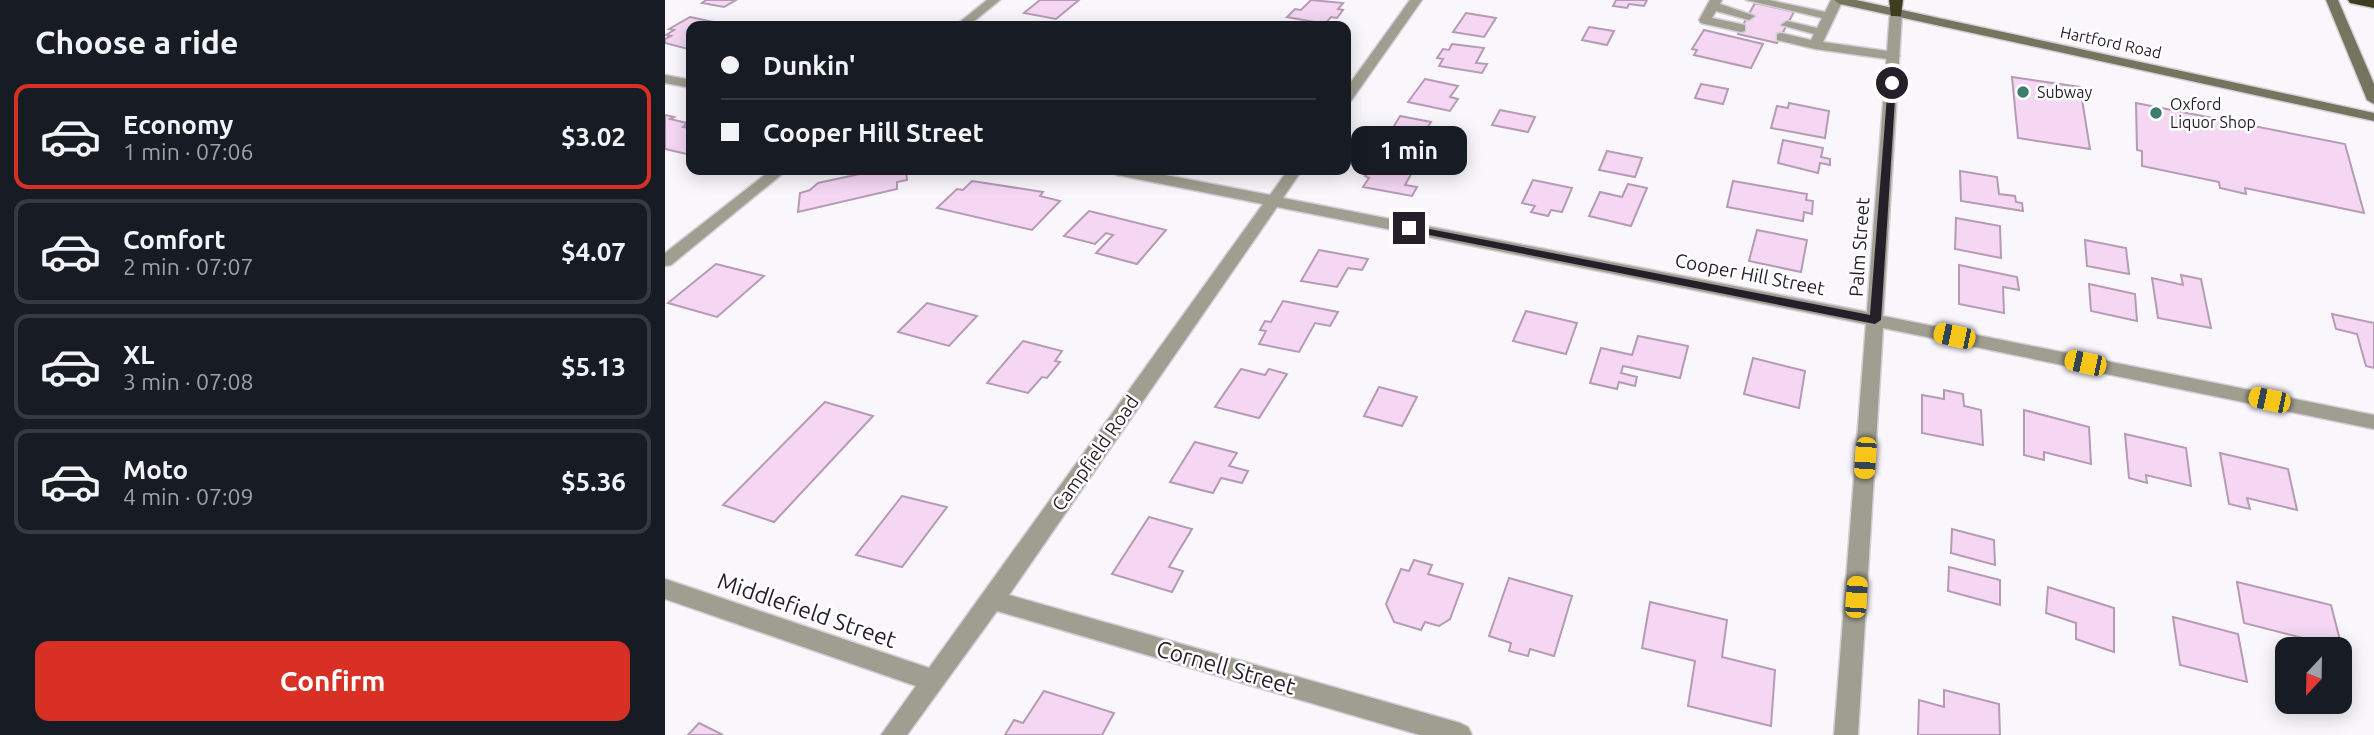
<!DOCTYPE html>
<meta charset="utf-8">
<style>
body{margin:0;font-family:Ubuntu,sans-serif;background:#242831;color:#f1f3f6;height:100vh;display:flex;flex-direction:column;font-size:26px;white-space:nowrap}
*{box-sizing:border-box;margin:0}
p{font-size:23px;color:#9ea1a6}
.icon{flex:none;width:38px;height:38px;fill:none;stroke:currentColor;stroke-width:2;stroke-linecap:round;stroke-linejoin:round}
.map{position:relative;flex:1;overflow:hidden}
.details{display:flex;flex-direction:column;background:#171b24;width:665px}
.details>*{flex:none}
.guide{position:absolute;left:21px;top:21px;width:665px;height:154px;border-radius:14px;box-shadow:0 4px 18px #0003;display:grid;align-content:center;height:154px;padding:0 35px;background:#171b24}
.needle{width:46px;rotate:202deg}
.controls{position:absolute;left:1610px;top:637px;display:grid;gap:14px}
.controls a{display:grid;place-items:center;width:77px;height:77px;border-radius:14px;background:#171b24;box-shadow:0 4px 18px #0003;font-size:35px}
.end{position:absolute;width:32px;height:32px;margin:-16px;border:9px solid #251f2a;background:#fff;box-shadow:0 0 0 4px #fff}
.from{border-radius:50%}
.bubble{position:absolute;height:49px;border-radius:14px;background:#171b24;box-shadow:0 4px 18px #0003;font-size:23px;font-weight:700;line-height:49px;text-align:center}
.car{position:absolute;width:21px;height:42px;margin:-21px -10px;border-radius:9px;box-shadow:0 0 5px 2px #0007;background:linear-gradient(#f5c518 24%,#345 0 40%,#f5c518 0 76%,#345 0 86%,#f5c518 0)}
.guide b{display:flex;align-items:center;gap:24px;height:66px;font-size:26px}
.guide b+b{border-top:2px solid #363941}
.guide i{width:18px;height:18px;background:#f1f3f6}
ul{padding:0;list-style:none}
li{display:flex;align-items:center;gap:21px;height:105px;margin:0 14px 10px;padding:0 21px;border:4px solid #363941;border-radius:14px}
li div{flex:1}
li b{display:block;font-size:26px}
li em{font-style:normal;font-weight:700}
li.selected{border-color:#d93025}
li>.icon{width:63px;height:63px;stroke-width:1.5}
h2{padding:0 35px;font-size:32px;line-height:84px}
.cta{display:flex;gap:14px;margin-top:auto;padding:14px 35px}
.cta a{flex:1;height:80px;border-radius:14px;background:#d93025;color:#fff;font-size:28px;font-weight:700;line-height:80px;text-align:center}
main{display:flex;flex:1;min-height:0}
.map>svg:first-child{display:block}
.building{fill:#f5d7f4;stroke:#b59bb4;stroke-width:2}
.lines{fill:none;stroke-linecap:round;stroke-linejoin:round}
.service-casing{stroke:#d3cfd6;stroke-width:3}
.minor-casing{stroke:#d3cfd6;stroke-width:3}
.secondary-casing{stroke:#d3cfd6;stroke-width:3}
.motorway-casing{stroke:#d3cfd6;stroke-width:3}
.service{fill:#9f9e90;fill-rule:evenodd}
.minor{fill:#9f9e90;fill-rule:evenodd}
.secondary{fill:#75745f;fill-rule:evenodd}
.motorway{fill:#3f3d1f;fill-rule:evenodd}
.route{fill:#251f2a}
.poi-dot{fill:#3c7d6d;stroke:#fff;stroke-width:2.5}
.labels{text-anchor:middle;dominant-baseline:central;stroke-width:5;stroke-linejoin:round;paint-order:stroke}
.far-street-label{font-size:16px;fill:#251f2a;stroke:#fff}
.far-poi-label{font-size:16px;fill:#251f2a;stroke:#fff;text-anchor:start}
.street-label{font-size:19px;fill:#251f2a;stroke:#fff}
.near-street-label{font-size:23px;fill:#251f2a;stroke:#fff}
</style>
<main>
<section class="details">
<h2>Choose a ride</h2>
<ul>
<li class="selected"><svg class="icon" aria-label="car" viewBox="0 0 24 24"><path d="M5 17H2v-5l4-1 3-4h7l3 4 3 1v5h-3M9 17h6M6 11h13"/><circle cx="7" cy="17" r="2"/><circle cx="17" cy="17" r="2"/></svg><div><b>Economy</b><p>1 min · 07:06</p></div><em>$3.02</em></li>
<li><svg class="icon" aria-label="car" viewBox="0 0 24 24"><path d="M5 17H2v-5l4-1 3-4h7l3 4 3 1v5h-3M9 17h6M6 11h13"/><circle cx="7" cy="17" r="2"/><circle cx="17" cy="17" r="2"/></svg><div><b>Comfort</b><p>2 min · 07:07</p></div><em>$4.07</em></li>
<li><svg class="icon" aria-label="car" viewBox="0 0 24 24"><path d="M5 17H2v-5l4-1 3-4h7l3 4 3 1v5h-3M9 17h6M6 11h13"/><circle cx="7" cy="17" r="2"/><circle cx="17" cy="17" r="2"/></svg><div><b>XL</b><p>3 min · 07:08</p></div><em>$5.13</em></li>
<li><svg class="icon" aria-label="car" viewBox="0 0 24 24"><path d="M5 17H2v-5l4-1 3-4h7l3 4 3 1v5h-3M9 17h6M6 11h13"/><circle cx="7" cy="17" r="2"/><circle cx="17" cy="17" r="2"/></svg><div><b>Moto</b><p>4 min · 07:09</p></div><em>$5.36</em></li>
</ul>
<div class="cta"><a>Confirm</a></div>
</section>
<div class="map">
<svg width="1709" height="735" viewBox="0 0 1709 735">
<rect width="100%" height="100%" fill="#f9f6fc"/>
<g class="building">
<path d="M 41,0 L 71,0 L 59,7 L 37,3 Z"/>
<path d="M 375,0 L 414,0 L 391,19 L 359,13 Z"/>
<path d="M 646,0 L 678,3 L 673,9 L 678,10 L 672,18 L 666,17 L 660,24 L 622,17 L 630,9 L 636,10 Z"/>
<path d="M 951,0 L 982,0 L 979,6 L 964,4 L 962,8 L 948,6 Z"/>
<path d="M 1090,3 L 1129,12 L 1112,43 L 1073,34 Z"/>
<path d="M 801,13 L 831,18 L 819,37 L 788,32 Z"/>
<path d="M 25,17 L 58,24 L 26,26 L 26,47 L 23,49 L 0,43 L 0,39 L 6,36 L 1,35 L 9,30 L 4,29 Z"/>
<path d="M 924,27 L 949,31 L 942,45 L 917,40 Z"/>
<path d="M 1039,30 L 1098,44 L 1086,68 L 1029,55 L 1032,50 L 1027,49 Z"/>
<path d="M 787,44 L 819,48 L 811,63 L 822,64 L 817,73 L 774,66 L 778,59 L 772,58 L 778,49 L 784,50 Z"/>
<path d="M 1347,77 L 1415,87 L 1425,149 L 1353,138 Z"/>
<path d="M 760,79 L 793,86 L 785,97 L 793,99 L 785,111 L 743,102 Z"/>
<path d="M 1036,84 L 1063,89 L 1058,104 L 1030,98 Z"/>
<path d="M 1124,103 L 1164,111 L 1160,138 L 1106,128 L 1112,106 L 1123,108 Z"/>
<path d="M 1471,103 L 1680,144 L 1699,213 L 1580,188 L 1581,194 L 1555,188 L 1554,182 L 1477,166 L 1477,151 L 1472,150 Z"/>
<path d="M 835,110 L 870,117 L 863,132 L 827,125 Z"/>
<path d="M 0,115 L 9,117 L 5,119 L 22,123 L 18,127 L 26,128 L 26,155 L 0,149 Z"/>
<path d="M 735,116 L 766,122 L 758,135 L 777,138 L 771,150 L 720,141 Z"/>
<path d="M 1118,140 L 1158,148 L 1156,157 L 1165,159 L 1165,165 L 1155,163 L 1153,173 L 1113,163 Z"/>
<path d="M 942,151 L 977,158 L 970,177 L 934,170 Z"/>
<path d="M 716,157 L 752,164 L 740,185 L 752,187 L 747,196 L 698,187 L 704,178 L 700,176 Z"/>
<path d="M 213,170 L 241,170 L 242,180 L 232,182 L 232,189 L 133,212 L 135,193 L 145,190 L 153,183 Z"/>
<path d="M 1295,171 L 1332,177 L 1334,194 L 1350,196 L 1351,202 L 1357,203 L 1358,211 L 1296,201 Z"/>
<path d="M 868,180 L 907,188 L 897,212 L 886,210 L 883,216 L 866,212 L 870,206 L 857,203 Z"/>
<path d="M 307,181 L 378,192 L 375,196 L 395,201 L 367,230 L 272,208 L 292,189 L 298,190 Z"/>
<path d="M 1068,181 L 1142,194 L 1141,200 L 1148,201 L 1147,214 L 1139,212 L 1138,221 L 1062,207 Z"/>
<path d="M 963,184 L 982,188 L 966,226 L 924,216 L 935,192 L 957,197 Z"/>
<path d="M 424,211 L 501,230 L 472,264 L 431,253 L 448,235 L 441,233 L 430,244 L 399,236 Z"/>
<path d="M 1291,218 L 1335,226 L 1336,258 L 1290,249 Z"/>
<path d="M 1092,230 L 1142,240 L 1136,272 L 1084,261 Z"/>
<path d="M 1420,240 L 1461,248 L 1464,274 L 1422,266 Z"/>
<path d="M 654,250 L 703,259 L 697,270 L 683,268 L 672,287 L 636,281 Z"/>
<path d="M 51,264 L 99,276 L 52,317 L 3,303 Z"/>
<path d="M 1294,265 L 1352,277 L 1354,290 L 1338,287 L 1339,313 L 1294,304 Z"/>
<path d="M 1516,275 L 1536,279 L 1546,328 L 1493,318 L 1487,278 L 1518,285 Z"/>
<path d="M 1424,284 L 1470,294 L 1472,321 L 1426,311 Z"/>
<path d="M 618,301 L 673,312 L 665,326 L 650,323 L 634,352 L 594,344 L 601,331 L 595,330 L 600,321 L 606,322 Z"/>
<path d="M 262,303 L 312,316 L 284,346 L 233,332 Z"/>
<path d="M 861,311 L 912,323 L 901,354 L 848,341 Z"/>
<path d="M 1667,314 L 1709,323 L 1709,368 L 1701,366 L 1692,334 L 1671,329 Z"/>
<path d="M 973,336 L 1023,346 L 1015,378 L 958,366 L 956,373 L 972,377 L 970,386 L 954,382 L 952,389 L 925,383 L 936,348 L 967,355 Z"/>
<path d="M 358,341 L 397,351 L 390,361 L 395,362 L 382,378 L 377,377 L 363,393 L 322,383 Z"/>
<path d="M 1088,358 L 1140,371 L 1134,408 L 1079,394 Z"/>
<path d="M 576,369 L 600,375 L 604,369 L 622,374 L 594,418 L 550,407 Z"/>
<path d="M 714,387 L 752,397 L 737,426 L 699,416 Z"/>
<path d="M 1279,390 L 1298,394 L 1299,406 L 1316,410 L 1318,445 L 1257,433 L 1257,395 L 1279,399 Z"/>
<path d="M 160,402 L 208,416 L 109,522 L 58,505 Z"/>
<path d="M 1359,410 L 1424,427 L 1426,464 L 1379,452 L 1379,460 L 1359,455 Z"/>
<path d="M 1460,434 L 1521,448 L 1526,486 L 1481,475 L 1482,483 L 1464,478 Z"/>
<path d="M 530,442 L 572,453 L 564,466 L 583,471 L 577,483 L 556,478 L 548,493 L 505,482 Z"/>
<path d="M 1555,453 L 1623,469 L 1632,510 L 1582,498 L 1585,509 L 1564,504 Z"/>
<path d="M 237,496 L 282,507 L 237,567 L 191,555 Z"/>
<path d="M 484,517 L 527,529 L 504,567 L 518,571 L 507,592 L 447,574 Z"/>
<path d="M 1287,529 L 1329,540 L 1330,565 L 1286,553 Z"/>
<path d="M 749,560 L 767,565 L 763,574 L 798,584 L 785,619 L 774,626 L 760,622 L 756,630 L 729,622 L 721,604 L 736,569 L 744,571 Z"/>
<path d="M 1284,567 L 1335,580 L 1335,605 L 1283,591 Z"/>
<path d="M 844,578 L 907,596 L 889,656 L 865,649 L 863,656 L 844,651 L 846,643 L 824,636 Z"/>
<path d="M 1572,582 L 1666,605 L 1677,648 L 1579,623 Z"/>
<path d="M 1383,587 L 1449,608 L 1449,652 L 1411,639 L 1411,623 L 1381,613 Z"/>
<path d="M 985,602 L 1062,620 L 1057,657 L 1110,670 L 1106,726 L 1023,706 L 1030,661 L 977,648 Z"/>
<path d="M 1508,617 L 1573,634 L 1582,682 L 1515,665 Z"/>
<path d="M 1279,690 L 1334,704 L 1335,735 L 1253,735 L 1254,700 L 1279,707 Z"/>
<path d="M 379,691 L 449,713 L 437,735 L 340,735 L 349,720 L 358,723 Z"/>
<path d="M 34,723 L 58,735 L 23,735 Z"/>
</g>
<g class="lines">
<g class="service-casing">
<g id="service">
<path d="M 1045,0 L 1057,0 L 1055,4 L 1090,16 L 1084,20 L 1051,11 L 1047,18 L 1080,25 L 1080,31 L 1076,32 L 1036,23 L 1034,20 Z"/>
<path d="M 1081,0 L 1104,0 L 1160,12 L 1166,0 L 1178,0 L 1158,42 L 1229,52 L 1235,56 L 1229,60 L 1150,49 L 1112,40 L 1112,34 L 1116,33 L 1146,40 L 1149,34 L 1116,25 L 1122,21 L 1152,28 L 1157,18 Z"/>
</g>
</g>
<g class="minor-casing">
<g id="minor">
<path d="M 322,0 L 335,0 L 303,26 L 290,26 Z"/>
<path d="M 745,0 L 757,0 L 686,101 L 681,102 L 681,89 Z"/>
<path d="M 1231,9 L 1237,13 L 1218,316 L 1709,415 L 1709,429 L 1218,328 L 1193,735 L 1169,735 L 1201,324 L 612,207 L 344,595 L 795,723 L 803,727 L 807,735 L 755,735 L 332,611 L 242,735 L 216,735 L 251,686 L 0,599 L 0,579 L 264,668 L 598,204 L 452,175 L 445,170 L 474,170 L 605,195 L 623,170 L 637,170 L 618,198 L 1202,312 L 1225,13 Z"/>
<path d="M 0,75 L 26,80 L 26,88 L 0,83 Z"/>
<path d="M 106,170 L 122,170 L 6,265 L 0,266 L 0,253 Z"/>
</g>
</g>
<g class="secondary-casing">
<g id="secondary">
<path d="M 1169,0 L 1191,0 L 1709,113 L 1709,121 L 1175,4 Z"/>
<path d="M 1661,0 L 1673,0 L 1709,84 L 1709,104 L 1702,100 Z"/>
</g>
</g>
<g class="motorway-casing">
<g id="motorway">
<path d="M 1224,0 L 1238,0 L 1236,16 L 1226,16 Z"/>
<path d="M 1683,0 L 1709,0 L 1709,8 L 1685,3 Z"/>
</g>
</g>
<use href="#service" class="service"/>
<use href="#minor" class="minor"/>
<use href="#secondary" class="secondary"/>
<use href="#motorway" class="motorway"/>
</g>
<path class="route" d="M 1227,80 L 1231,83 L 1216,320 L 1210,324 L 744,231 L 739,228 L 744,225 L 1205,315 L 1223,83 Z"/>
<g class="poi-dot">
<circle cx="1358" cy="92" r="7"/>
<circle cx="1491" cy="113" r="7"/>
</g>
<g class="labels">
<g class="far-street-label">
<text transform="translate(1446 42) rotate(12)">Hartford Road</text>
</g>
<g class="far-poi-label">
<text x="1372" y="92">Subway</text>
<text x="1505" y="104">Oxford<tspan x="1505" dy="18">Liquor Shop</tspan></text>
</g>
<g class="street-label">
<text transform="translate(1194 247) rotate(-86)">Palm Street</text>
<text transform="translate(1085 274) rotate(11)">Cooper Hill Street</text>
<text transform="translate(430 453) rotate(-55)">Campfield Road</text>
</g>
<g class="near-street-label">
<text transform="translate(142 610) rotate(19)">Middlefield Street</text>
<text transform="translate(561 667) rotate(16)">Cornell Street</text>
</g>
</g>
</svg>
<div class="controls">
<a><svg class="needle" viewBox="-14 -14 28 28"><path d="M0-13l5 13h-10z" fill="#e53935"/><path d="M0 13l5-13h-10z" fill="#9ea1a6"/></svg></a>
</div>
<i class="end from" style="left:1227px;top:83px"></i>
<i class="end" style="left:744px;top:228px"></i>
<div class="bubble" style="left:686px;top:126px;width:116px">1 min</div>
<i class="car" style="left:1289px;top:336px;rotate:282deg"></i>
<i class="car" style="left:1420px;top:363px;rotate:282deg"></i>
<i class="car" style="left:1604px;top:400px;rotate:282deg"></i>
<i class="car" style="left:1200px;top:458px;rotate:184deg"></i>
<i class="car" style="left:1191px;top:597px;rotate:4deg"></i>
<div class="guide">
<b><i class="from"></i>Dunkin'</b>
<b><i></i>Cooper Hill Street</b>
</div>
</div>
</main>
